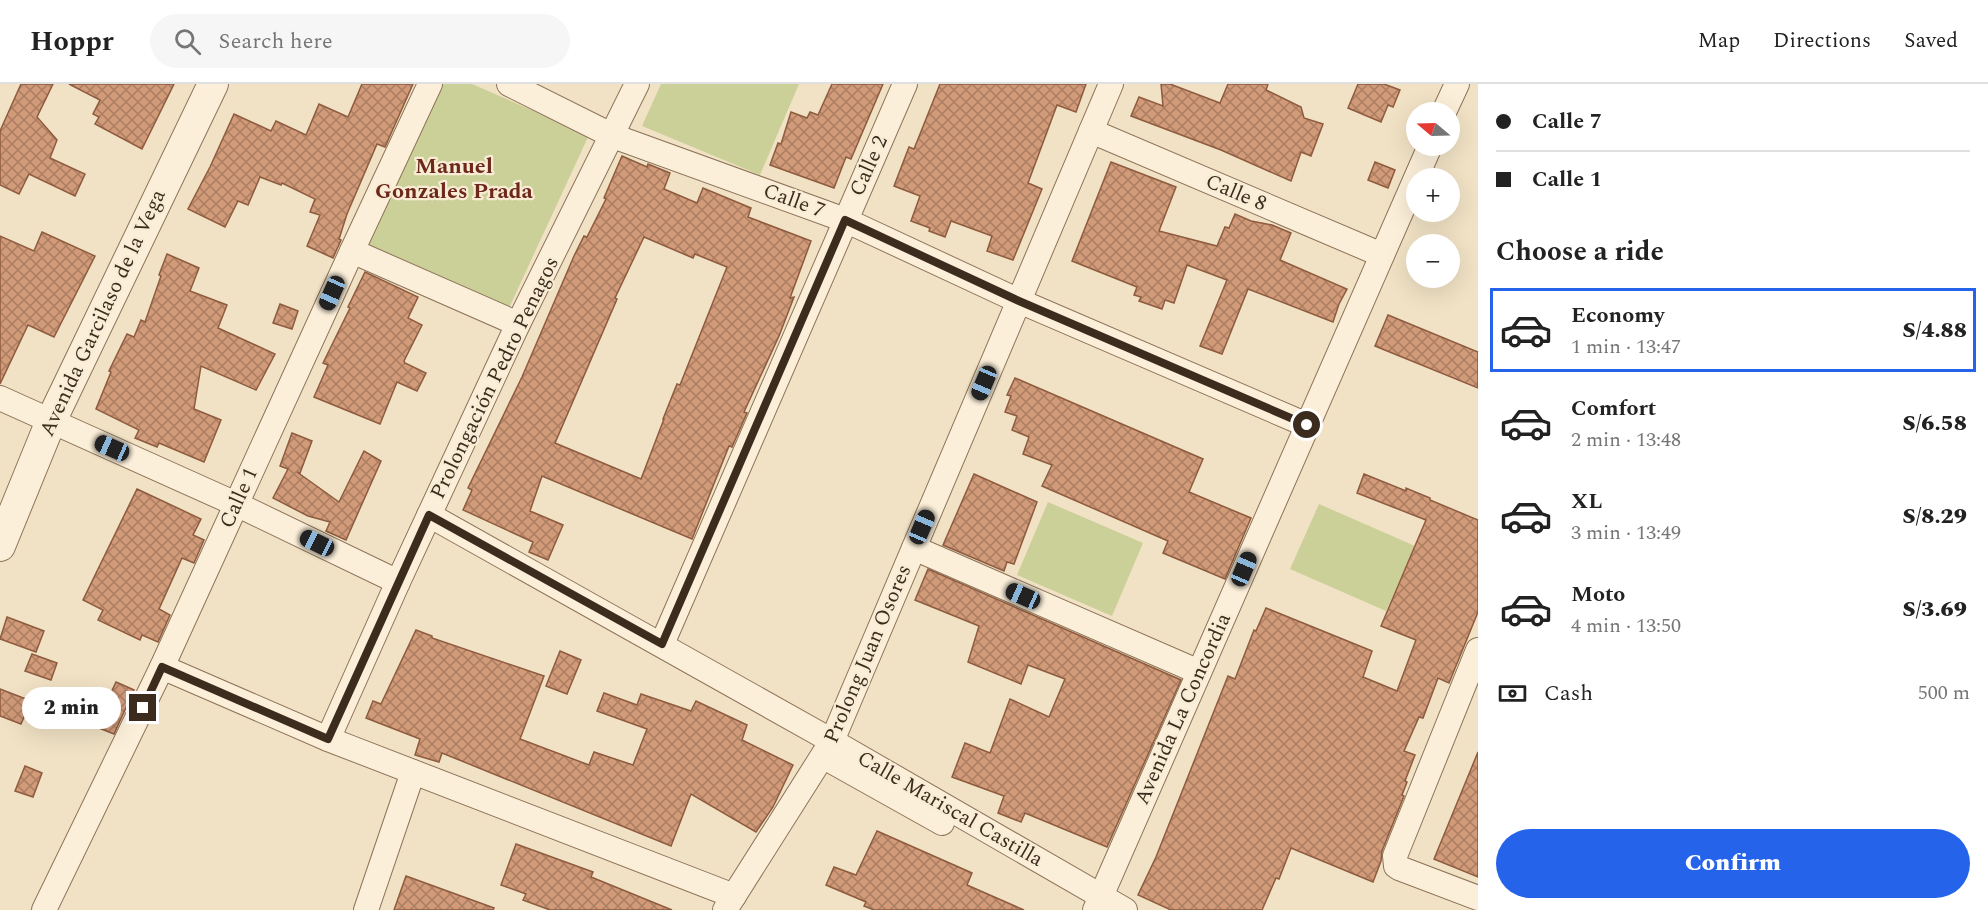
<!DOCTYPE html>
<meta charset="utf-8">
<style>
body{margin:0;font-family:Spectral,serif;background:#f6f6f6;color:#222;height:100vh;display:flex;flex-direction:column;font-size:22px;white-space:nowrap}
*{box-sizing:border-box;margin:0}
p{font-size:20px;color:#767676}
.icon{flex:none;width:33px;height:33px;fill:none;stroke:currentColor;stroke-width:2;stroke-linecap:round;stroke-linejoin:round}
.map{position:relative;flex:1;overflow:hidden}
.details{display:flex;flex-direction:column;background:#fff;width:510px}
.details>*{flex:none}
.guide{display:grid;align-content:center;height:132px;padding:0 18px;background:#fff}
.needle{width:39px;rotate:289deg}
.controls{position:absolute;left:1406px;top:18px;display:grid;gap:12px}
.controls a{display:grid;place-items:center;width:54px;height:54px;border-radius:50%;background:#fff;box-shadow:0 6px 24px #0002;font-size:30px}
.end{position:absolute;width:27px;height:27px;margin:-14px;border:8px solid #3c2c1e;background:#fff;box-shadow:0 0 0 3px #fff}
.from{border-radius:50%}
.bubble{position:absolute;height:42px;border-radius:21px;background:#fff;box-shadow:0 6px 24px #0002;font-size:20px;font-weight:800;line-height:42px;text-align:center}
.car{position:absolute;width:18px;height:36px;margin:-18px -9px;border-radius:8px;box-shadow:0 0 4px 2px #0007;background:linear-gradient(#222 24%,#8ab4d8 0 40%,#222 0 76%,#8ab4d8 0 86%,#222 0)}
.guide b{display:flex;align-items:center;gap:21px;height:57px;font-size:22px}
.guide b+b{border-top:2px solid #e0e0e0}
.guide i{width:15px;height:15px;background:#222}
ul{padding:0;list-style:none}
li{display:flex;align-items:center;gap:18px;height:84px;margin:0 12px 9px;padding:0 6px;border:3px solid transparent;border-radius:0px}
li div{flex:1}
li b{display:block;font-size:22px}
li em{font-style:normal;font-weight:800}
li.on{border-color:#2563eb}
li>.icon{width:54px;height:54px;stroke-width:1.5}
h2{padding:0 18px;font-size:27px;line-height:72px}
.pay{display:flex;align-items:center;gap:15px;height:66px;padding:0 18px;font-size:22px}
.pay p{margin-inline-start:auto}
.action{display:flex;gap:12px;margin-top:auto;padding:12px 18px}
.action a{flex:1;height:69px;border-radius:36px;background:#2563eb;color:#fff;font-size:24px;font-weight:800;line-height:69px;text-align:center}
header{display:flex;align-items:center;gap:36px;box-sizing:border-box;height:84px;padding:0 30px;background:#fff;border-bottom:2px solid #e0e0e0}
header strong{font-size:28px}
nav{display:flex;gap:33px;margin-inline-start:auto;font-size:21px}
.search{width:420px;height:54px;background:#f6f6f6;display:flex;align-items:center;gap:15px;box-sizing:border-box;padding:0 21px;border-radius:33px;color:#767676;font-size:22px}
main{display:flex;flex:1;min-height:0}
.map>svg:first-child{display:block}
.green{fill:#cbd098}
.building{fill:url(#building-cross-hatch);stroke:#8e5b3e;stroke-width:1.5;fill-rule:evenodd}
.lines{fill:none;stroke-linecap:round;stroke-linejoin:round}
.minor-casing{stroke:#8d7359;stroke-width:26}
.tertiary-casing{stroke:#8d7359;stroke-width:32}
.minor{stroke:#fbefd9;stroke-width:24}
.tertiary{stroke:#fbefd9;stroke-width:30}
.route{stroke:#3c2c1e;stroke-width:8}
.labels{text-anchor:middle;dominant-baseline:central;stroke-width:4.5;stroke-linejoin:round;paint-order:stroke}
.street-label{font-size:21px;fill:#3c2c1e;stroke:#f8ecd5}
.neighbourhood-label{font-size:22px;font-weight:bold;fill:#6c291b;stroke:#f8ecd5}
</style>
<header>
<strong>Hoppr</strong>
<div class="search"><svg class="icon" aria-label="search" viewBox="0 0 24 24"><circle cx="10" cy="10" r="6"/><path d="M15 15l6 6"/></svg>Search here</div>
<nav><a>Map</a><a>Directions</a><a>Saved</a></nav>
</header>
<main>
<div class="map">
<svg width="1478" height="826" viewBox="0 0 1478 826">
<defs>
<pattern id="building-cross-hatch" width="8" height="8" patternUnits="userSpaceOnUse" patternTransform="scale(1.5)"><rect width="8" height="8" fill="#d19a78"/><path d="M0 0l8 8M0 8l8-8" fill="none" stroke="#ab7e62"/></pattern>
</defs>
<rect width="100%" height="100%" fill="#f1e2c5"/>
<g class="green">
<path d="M 443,0 L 472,0 L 589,51 L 509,224 L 366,161 Z"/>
<path d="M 661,0 L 799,0 L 760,91 L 642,42 Z"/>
<path d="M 1048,418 L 1143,459 L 1112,532 L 1017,491 Z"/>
<path d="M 1319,420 L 1415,462 L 1386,527 L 1290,485 Z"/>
</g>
<g class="building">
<path d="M 21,0 L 53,0 L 37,33 L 57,56 L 50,74 L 85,90 L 75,112 L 29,90 L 19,110 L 0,101 L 0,47 Z"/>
<path d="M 69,0 L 174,0 L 142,65 L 95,40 L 99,33 L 93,30 L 100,16 Z"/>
<path d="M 362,0 L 413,0 L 385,63 L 377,60 L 347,130 L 339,155 L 341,156 L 333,174 L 307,162 L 320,131 L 310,128 L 315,115 L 282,99 L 281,101 L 260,93 L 248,121 L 238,117 L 225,143 L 188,125 L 210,83 L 234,30 L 271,47 L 276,37 L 306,51 L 319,20 L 348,33 Z"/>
<path d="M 832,0 L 883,0 L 851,75 L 846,73 L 834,104 L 770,81 L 778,59 L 781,60 L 791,28 L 807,34 L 810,28 L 818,31 Z"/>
<path d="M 940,0 L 1086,0 L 1076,28 L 1057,21 L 1028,99 L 1042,105 L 1013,176 L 987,167 L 992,152 L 951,137 L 945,153 L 929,147 L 930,144 L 911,137 L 920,112 L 894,102 L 909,63 L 914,65 Z"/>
<path d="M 1161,0 L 1170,0 L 1220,19 L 1228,0 L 1268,0 L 1266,6 L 1301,23 L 1304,34 L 1323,40 L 1311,72 L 1301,68 L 1291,97 L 1221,66 L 1131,32 L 1139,13 L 1163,22 Z"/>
<path d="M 1358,0 L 1384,0 L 1400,6 L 1393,23 L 1388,21 L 1381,38 L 1348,24 Z"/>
<path d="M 622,72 L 647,83 L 648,80 L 670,89 L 664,105 L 697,119 L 703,104 L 751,124 L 748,133 L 811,157 L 790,214 L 794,213 L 779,252 L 744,328 L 747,329 L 732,363 L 729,362 L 692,455 L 542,392 L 530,427 L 563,441 L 548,476 L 529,468 L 533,458 L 463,426 L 472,406 L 468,404 L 522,293 L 574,172 L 584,152 L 587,153 L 606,115 L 604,114 ZM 644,153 L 693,174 L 695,170 L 727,183 L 680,301 L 677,300 L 663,335 L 664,335 L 641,395 L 555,359 L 617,215 L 615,214 Z"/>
<path d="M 1111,78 L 1176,103 L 1159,147 L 1217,162 L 1225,143 L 1229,144 L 1235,130 L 1251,137 L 1272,141 L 1291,149 L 1280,176 L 1347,205 L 1339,220 L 1333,238 L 1248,205 L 1222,270 L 1200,262 L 1227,196 L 1187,181 L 1174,219 L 1165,216 L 1162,225 L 1139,217 L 1141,213 L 1134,211 L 1137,203 L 1072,177 Z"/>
<path d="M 1375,78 L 1395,86 L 1388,104 L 1368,96 Z"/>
<path d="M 42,148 L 95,172 L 54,253 L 28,241 L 0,300 L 0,152 L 34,167 Z"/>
<path d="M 167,170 L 199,184 L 190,207 L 227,221 L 218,244 L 275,270 L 256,306 L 201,282 L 194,325 L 221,336 L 204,378 L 159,359 L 157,363 L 135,354 L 139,346 L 96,325 L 111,288 L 109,287 L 127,250 L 134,253 L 141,236 L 145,238 L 161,192 L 159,191 Z"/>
<path d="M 365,188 L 418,213 L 408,234 L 422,241 L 404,277 L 405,279 L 426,289 L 417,307 L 397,298 L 380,340 L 314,313 L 328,281 L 323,279 L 350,224 L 348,223 Z"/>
<path d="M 280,220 L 298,227 L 292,245 L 273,239 Z"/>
<path d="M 1388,231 L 1478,268 L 1478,304 L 1375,262 Z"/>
<path d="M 1015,294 L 1203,375 L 1189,408 L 1251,434 L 1225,495 L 1163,469 L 1168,457 L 1042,402 L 1052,381 L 1023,370 L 1029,353 L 1012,346 L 1017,332 L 1005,328 L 1011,312 L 1007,311 Z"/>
<path d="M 292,349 L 312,357 L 300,389 L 297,388 L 339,418 L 364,367 L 381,377 L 346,456 L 326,447 L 330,438 L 308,432 L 273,414 L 288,385 L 280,382 Z"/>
<path d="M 974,390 L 1037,418 L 1014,480 L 1007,478 L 1004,487 L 943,461 Z"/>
<path d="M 1364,390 L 1406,407 L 1406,404 L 1430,414 L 1430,416 L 1478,436 L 1478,528 L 1449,599 L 1438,594 L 1423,634 L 1419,633 L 1404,667 L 1415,671 L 1405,697 L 1407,698 L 1402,711 L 1404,712 L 1382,767 L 1381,777 L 1373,798 L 1291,764 L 1279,795 L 1276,794 L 1262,826 L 1171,826 L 1138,811 L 1156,773 L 1228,592 L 1235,595 L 1254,546 L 1256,547 L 1266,524 L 1372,567 L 1363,593 L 1397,607 L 1416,556 L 1381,542 L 1426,436 L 1357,409 Z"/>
<path d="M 137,405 L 201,435 L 193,451 L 204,456 L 194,479 L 182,474 L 159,525 L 170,531 L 158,558 L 142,551 L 140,556 L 98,536 L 103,526 L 83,516 Z"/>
<path d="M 928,485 L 1181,596 L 1107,763 L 1025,729 L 1021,738 L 998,729 L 1004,712 L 952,693 L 965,659 L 990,669 L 1010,615 L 1049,633 L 1065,595 L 1028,581 L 1021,600 L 968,578 L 979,542 L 915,516 Z"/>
<path d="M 7,533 L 44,547 L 36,568 L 0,555 Z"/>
<path d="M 416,546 L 432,552 L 432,554 L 544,592 L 520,655 L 589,681 L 594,668 L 633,681 L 647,645 L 597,627 L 604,609 L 637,621 L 641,610 L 691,627 L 696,617 L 747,641 L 742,656 L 793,681 L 773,723 L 756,748 L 691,710 L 671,762 L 442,669 L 439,678 L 415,671 L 420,655 L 366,634 L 373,617 L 381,620 Z"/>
<path d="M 560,567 L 581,576 L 567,610 L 546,602 Z"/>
<path d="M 32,570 L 57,579 L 51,596 L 25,587 Z"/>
<path d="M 116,598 L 134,606 L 114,650 L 94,642 L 106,614 L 108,615 Z"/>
<path d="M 0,605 L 31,617 L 21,640 L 0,632 Z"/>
<path d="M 1478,668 L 1478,793 L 1434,775 Z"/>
<path d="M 25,682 L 42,689 L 33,713 L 15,707 Z"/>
<path d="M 877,747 L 972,789 L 967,801 L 1024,826 L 874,826 L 864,822 L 866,818 L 826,801 L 834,783 L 856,791 Z"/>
<path d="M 516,760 L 593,788 L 591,793 L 672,826 L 550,826 L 523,816 L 526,810 L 501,801 Z"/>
<path d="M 406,792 L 494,824 L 493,826 L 394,826 Z"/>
</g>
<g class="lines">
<g class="minor-casing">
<g id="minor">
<path d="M 509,0 L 613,52 L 845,136 L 1019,217 L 1307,341"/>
<path d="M 1444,28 L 1457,0"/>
<path d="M 1091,47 L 1382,171"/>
<path d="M 352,167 L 518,240"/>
<path d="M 0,314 L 236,420 L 398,498"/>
<path d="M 429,431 L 832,657 L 1125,826"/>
<path d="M 914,464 L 1199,588"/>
<path d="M 662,560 L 905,0"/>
<path d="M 1478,566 L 1395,772 L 1396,782 L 1399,784 L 1478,814"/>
<path d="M 162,583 L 328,655 L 734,812"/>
<path d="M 328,655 L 398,498 L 518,240 L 637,0"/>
<path d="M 824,673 L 942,739"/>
<path d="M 44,826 L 162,583 L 352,167 L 430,0"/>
<path d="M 366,826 L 413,688"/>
<path d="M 725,826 L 832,657 L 1111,0"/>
<path d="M 1095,826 L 1430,62"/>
</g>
</g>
<g class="tertiary-casing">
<path id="tertiary" d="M 0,462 L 51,337 L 213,0"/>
</g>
<use href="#minor" class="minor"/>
<use href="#tertiary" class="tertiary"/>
</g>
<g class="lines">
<path class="route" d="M 143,624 L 162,583 L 328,655 L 429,431 L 662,560 L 845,136 L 1019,217 L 1307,341"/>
</g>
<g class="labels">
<g class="street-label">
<text transform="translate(869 82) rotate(-66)">Calle 2</text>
<text transform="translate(1236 109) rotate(23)">Calle 8</text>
<text transform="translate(794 117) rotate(20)">Calle 7</text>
<text transform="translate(103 229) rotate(-65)">Avenida Garcilaso de la Vega</text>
<text transform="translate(495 294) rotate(-64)">Prolongación Pedro Penagos</text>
<text transform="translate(239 414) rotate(-66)">Calle 1</text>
<text transform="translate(868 570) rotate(-67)">Prolong Juan Osores</text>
<text transform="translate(1183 625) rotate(-66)">Avenida La Concordia</text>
<text transform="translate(950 725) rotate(30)">Calle Mariscal Castilla</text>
</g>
<g class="neighbourhood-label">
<text x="454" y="82">Manuel<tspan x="454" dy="25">Gonzales Prada</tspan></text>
</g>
</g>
</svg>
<div class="controls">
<a><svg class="needle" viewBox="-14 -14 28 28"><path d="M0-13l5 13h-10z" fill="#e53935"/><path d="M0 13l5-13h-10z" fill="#767676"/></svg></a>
<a>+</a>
<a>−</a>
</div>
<i class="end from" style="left:1307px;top:341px"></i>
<i class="end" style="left:143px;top:624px"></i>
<div class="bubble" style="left:22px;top:603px;width:99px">2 min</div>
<i class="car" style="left:332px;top:209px;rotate:204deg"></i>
<i class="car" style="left:984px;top:299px;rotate:203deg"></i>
<i class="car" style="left:112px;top:364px;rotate:294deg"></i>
<i class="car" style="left:922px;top:443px;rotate:23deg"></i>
<i class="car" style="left:317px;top:459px;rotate:296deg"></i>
<i class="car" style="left:1244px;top:485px;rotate:23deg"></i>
<i class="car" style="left:1023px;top:512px;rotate:294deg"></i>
</div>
<section class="details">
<div class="guide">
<b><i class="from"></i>Calle 7</b>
<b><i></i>Calle 1</b>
</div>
<h2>Choose a ride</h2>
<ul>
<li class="on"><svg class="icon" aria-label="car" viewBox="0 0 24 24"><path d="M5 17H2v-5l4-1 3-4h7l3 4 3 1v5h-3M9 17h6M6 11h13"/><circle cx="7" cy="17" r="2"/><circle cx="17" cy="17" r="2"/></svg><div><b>Economy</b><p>1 min · 13:47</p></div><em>S/4.88</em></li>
<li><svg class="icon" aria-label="car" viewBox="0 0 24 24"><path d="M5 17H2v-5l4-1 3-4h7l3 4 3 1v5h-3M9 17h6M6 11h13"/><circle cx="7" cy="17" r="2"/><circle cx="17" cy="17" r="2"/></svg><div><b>Comfort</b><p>2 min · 13:48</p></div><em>S/6.58</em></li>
<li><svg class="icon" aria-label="car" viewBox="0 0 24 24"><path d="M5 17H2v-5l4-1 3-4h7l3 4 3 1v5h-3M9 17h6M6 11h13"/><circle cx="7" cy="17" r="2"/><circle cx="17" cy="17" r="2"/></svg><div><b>XL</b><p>3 min · 13:49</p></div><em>S/8.29</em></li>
<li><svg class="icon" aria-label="car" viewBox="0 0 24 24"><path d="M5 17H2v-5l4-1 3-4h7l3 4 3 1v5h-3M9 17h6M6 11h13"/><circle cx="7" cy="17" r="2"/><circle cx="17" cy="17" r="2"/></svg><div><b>Moto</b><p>4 min · 13:50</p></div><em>S/3.69</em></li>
</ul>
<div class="pay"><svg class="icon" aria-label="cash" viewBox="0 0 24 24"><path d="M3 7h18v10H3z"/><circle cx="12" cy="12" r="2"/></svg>Cash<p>500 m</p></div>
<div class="action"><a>Confirm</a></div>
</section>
</main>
